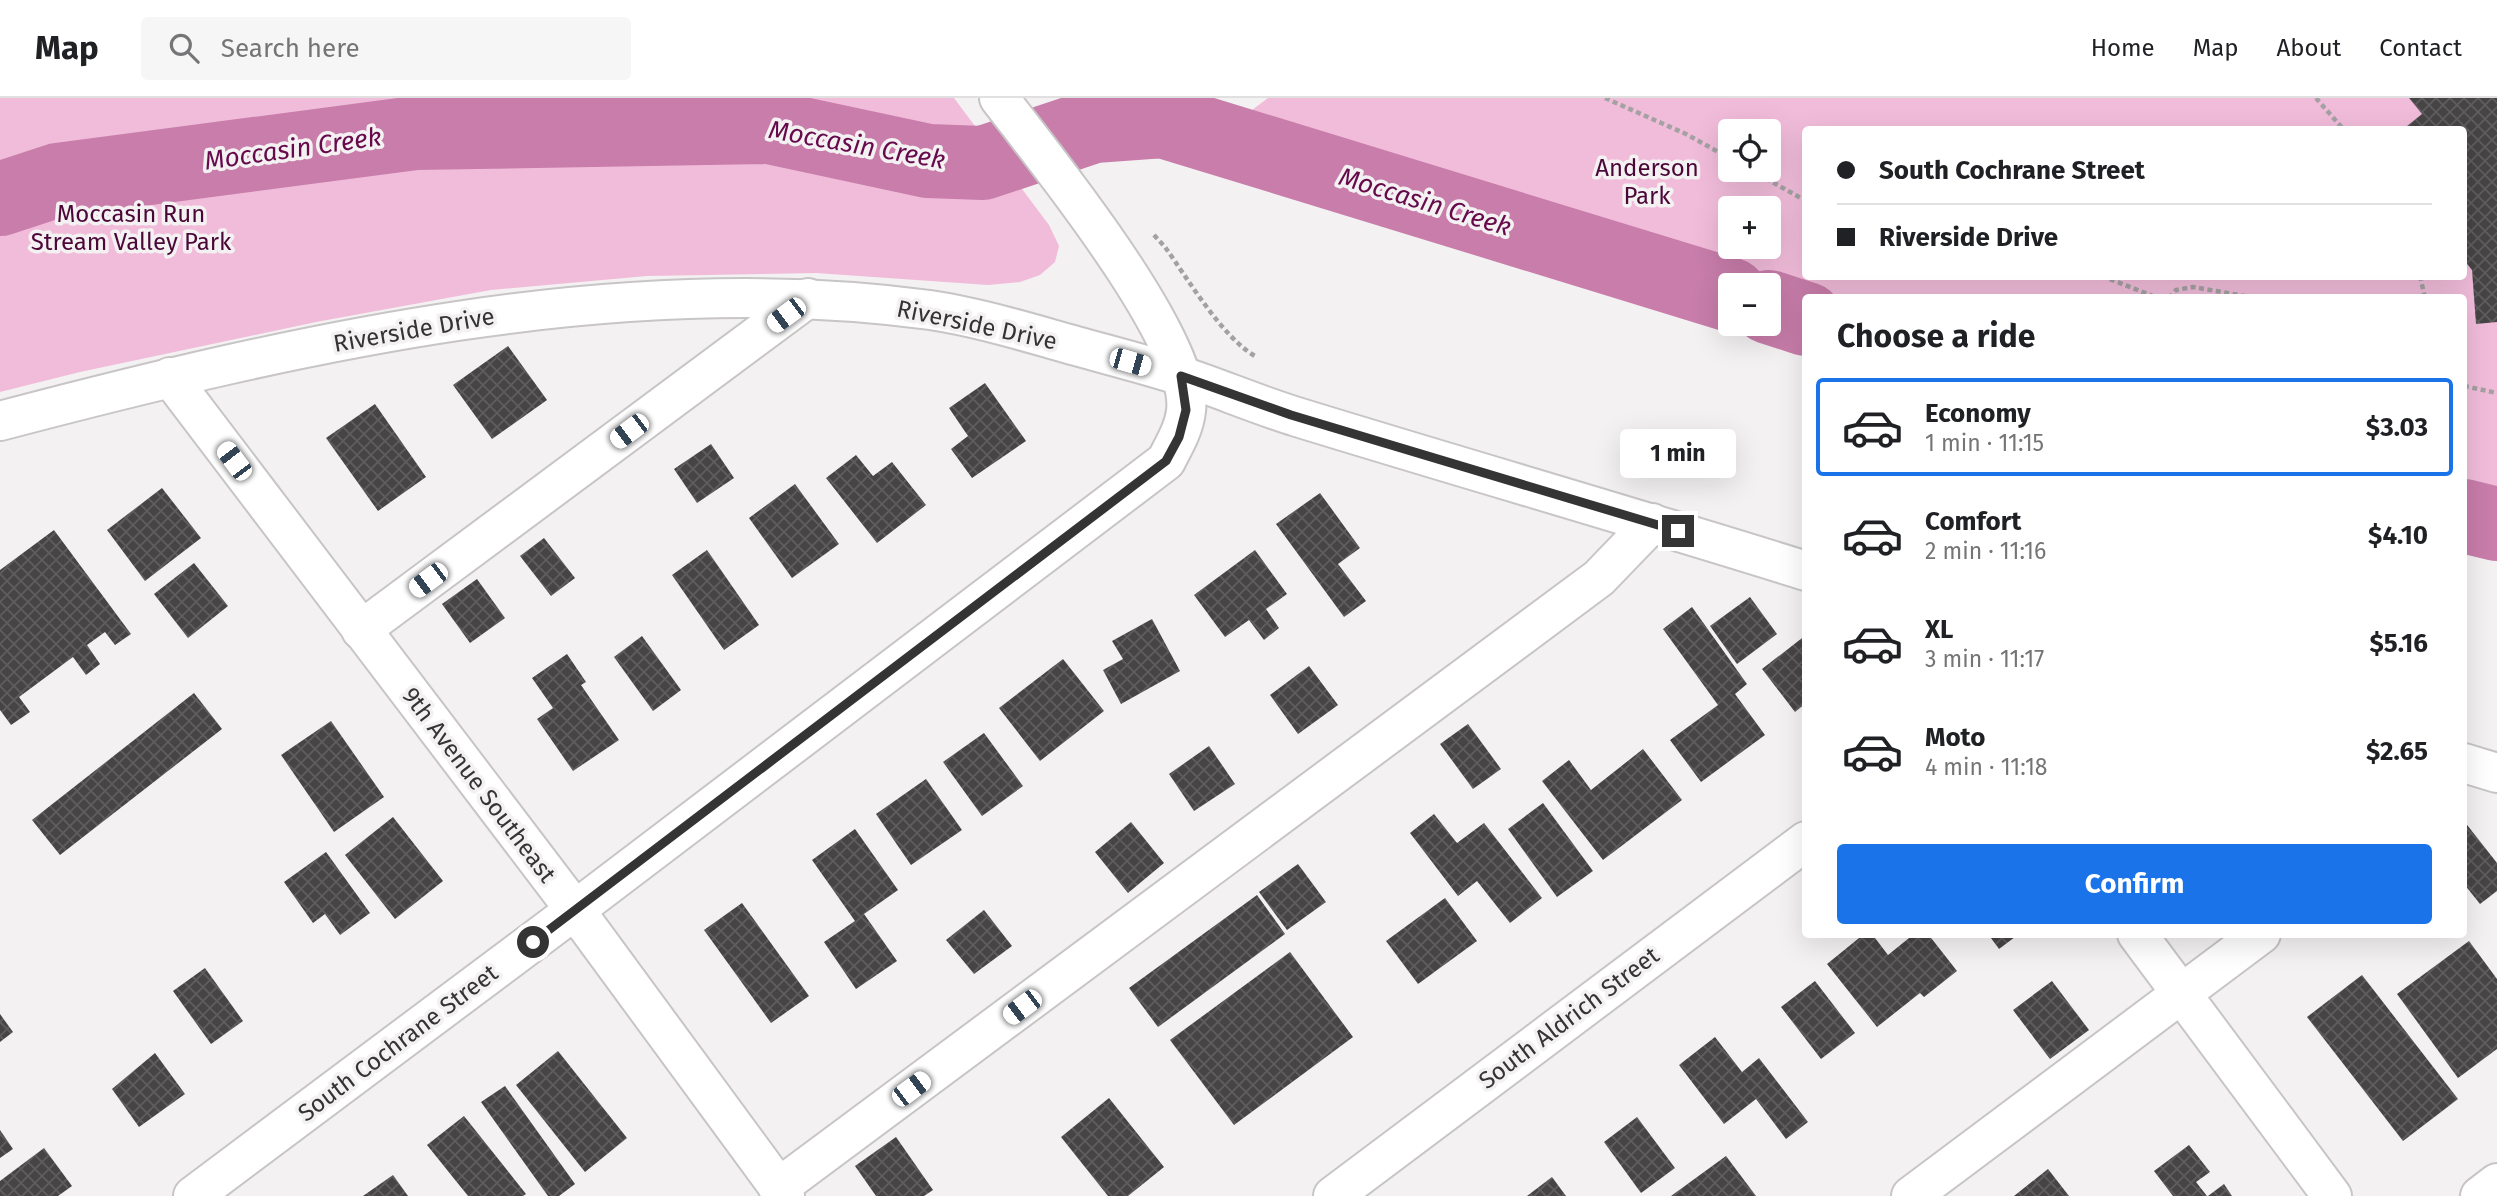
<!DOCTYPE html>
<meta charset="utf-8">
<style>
body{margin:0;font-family:"Fira Sans",sans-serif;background:#f6f6f6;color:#202124;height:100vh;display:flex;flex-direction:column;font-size:26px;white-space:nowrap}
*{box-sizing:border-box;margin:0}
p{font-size:23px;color:#757577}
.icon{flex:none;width:38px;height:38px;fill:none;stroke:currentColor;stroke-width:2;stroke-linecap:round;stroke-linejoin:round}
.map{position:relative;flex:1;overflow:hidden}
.side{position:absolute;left:1802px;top:196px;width:665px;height:644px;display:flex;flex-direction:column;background:#fff;border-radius:7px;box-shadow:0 7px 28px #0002}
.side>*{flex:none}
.banner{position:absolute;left:1802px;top:28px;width:665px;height:154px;border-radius:7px;box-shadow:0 7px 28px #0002;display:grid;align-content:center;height:154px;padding:0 35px;background:#fff}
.controls{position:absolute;left:1718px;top:21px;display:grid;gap:14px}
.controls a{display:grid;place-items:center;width:63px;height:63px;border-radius:7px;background:#fff;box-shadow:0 7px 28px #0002;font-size:35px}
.end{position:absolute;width:32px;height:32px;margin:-16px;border:9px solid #353434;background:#fff;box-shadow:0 0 0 4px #fff}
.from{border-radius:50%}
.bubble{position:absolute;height:49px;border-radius:7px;background:#fff;box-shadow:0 7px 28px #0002;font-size:23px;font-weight:700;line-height:49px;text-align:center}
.car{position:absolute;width:21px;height:42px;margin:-21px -10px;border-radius:9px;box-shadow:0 0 5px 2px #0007;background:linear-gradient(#fff 24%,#345 0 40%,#fff 0 76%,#345 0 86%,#fff 0)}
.banner b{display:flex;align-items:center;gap:24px;height:66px;font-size:26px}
.banner b+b{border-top:2px solid #e0e0e0}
.banner i{width:18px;height:18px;background:#202124}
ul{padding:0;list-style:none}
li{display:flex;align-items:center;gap:21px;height:98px;margin:0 14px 10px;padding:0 21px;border:4px solid transparent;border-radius:7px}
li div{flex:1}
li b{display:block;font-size:26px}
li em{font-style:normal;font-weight:700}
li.selected{border-color:#1a73e8}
li>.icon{width:63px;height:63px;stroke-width:1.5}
h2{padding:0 35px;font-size:32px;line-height:84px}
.button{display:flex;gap:14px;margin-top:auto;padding:14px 35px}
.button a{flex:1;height:80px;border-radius:7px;background:#1a73e8;color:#fff;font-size:28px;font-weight:700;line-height:80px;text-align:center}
header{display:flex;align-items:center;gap:42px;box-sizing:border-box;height:98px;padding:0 35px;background:#fff;border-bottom:2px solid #e0e0e0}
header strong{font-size:33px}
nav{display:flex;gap:38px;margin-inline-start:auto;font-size:24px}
.search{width:490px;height:63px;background:#f6f6f6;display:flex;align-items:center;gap:18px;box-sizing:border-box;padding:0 24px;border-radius:7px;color:#757577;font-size:26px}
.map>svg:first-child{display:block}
.park{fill:#f1bcda;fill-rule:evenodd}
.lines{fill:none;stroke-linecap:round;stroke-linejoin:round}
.river{stroke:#c87daa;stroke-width:74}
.building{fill:url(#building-cross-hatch)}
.minor-casing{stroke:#c8c5c7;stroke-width:42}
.path{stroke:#a3a1a1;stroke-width:4.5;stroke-dasharray:5 3.5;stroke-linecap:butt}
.minor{stroke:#fff;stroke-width:38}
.route{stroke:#353434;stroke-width:9}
.labels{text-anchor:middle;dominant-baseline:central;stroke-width:7;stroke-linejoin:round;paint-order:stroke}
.park-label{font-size:24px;fill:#4b0737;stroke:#f4f1f2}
.street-label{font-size:24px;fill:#353434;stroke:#f4f1f2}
.water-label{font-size:26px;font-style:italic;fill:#660a4c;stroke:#f4f1f2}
</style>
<header>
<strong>Map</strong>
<div class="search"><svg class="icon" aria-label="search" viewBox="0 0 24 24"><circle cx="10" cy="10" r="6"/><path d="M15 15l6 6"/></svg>Search here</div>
<nav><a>Home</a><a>Map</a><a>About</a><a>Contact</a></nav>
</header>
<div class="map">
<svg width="2497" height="1098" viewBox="0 0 2497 1098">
<defs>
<pattern id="building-cross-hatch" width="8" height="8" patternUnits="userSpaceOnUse" patternTransform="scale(1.75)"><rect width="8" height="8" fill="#474446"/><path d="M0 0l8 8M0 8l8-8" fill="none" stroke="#605d5f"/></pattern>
</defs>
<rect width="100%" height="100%" fill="#f4f1f2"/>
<g class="park">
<path d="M 0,0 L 954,0 L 1049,127 L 1059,148 L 1055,164 L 1040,177 L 1020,184 L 988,187 L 816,175 L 647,178 L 491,192 L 316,224 L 80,274 L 0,294 Z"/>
<path d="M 1268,0 L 2497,0 L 2497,426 L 2464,418 L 2464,200 L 1806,200 L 1806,221 L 1769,209 L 1769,187 L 1731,187 L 1731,197 L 1216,39 ZM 1806,32 L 2464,32 L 2464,178 L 1806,178 ZM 1731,33 L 1769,33 L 1769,72 L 1731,72 ZM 1731,110 L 1769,110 L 1769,149 L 1731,149 Z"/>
</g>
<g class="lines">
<g class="river">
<path d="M 0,101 L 58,82 L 415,35 L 769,29 L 928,63 L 983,65 L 1094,28 L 1163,23 L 1731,197"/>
<path d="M 1769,209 L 1806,221"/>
<path d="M 2464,418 L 2497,426"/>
</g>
</g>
<g class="building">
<path d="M 2409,0 L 2497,0 L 2497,224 L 2476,226 L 2472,172 L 2464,162 L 2464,123 L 2467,121 L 2464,117 L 2464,32 L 2402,32 L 2422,16 Z"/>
<path d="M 508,248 L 547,302 L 492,341 L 453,287 Z"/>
<path d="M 985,285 L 1026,343 L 972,380 L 951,351 L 968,338 L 949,310 Z"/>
<path d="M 375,306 L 426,379 L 378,413 L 326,340 Z"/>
<path d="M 711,346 L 734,380 L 697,405 L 674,371 Z"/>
<path d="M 856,357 L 873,378 L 892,364 L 926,407 L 877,445 L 826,380 Z"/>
<path d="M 795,386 L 839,446 L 792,480 L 749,420 Z"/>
<path d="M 162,390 L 201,440 L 145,483 L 107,432 Z"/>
<path d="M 1320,395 L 1360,450 L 1338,466 L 1366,503 L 1344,519 L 1276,426 Z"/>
<path d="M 54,432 L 131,536 L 115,547 L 105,534 L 87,547 L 100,566 L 86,577 L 73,559 L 19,599 L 30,614 L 11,627 L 0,612 L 0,472 Z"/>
<path d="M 544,440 L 575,480 L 551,498 L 520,458 Z"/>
<path d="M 707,452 L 759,527 L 724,552 L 672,477 Z"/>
<path d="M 1255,452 L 1287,496 L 1266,511 L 1279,530 L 1264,542 L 1249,522 L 1225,539 L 1194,497 Z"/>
<path d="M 194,465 L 228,508 L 188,540 L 154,496 Z"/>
<path d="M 477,481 L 505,520 L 470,545 L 442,506 Z"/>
<path d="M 1750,499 L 1777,536 L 1737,566 L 1710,528 Z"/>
<path d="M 1692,509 L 1747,586 L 1735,596 L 1765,637 L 1701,684 L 1670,642 L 1718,607 L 1663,531 Z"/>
<path d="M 1152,521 L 1180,573 L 1121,606 L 1103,572 L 1123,561 L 1112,543 Z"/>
<path d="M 1806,537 L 1806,605 L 1795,614 L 1762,571 Z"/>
<path d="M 642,538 L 681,592 L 653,613 L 614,559 Z"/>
<path d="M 567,556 L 586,584 L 581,587 L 619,642 L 573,673 L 537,621 L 553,610 L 532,580 Z"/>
<path d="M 1063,561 L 1104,613 L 1040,663 L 999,610 Z"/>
<path d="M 1309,568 L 1338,607 L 1298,636 L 1270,597 Z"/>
<path d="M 194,595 L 222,631 L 60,757 L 32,722 Z"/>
<path d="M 331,623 L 384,699 L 334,734 L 281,657 Z"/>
<path d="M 1468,626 L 1501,671 L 1473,691 L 1440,646 Z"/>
<path d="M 984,635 L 1023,688 L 982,718 L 943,664 Z"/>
<path d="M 1209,648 L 1235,686 L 1194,713 L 1169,676 Z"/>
<path d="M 1643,651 L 1682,702 L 1603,762 L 1542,683 L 1569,662 L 1591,692 Z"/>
<path d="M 926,681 L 962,732 L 911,767 L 876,716 Z"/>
<path d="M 1543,705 L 1593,773 L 1557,799 L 1508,731 Z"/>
<path d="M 1434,716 L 1457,745 L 1484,725 L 1542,800 L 1510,825 L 1477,783 L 1458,798 L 1410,735 Z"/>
<path d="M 393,719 L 443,783 L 395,821 L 345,757 Z"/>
<path d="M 2464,723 L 2497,765 L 2497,793 L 2480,806 L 2464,786 Z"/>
<path d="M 1131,724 L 1164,765 L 1128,795 L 1095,754 Z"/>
<path d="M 855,731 L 898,792 L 864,816 L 897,863 L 856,891 L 824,844 L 855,823 L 812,762 Z"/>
<path d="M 326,754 L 370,815 L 340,837 L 325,816 L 313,825 L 284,784 Z"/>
<path d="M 1298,766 L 1326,804 L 1287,832 L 1259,794 Z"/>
<path d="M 1257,797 L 1285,836 L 1158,929 L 1129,890 Z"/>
<path d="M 1445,800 L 1477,843 L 1418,886 L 1386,843 Z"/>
<path d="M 742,805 L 809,898 L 771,925 L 704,832 Z"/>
<path d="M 984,812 L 1012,848 L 974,876 L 946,842 Z"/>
<path d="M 1864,836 L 1872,836 L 1888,857 L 1914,836 L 1928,836 L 1957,873 L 1924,899 L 1920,895 L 1877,929 L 1827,866 Z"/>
<path d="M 1988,836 L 2019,836 L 1999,851 Z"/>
<path d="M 2469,843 L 2497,881 L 2497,951 L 2458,980 L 2397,896 Z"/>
<path d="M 1290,854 L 1353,939 L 1234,1027 L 1170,942 Z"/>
<path d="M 205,870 L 243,923 L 211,946 L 173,893 Z"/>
<path d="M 2362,877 L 2458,1001 L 2403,1043 L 2307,919 Z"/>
<path d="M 1815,883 L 1855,935 L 1821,961 L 1781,909 Z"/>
<path d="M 2052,883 L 2089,932 L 2050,961 L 2013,912 Z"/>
<path d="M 0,916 L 13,934 L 0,944 Z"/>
<path d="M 1715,939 L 1742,974 L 1759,960 L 1808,1024 L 1786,1041 L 1756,1001 L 1724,1026 L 1679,967 Z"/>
<path d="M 558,953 L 627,1040 L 585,1074 L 516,987 Z"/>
<path d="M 155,955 L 185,996 L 139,1029 L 112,991 Z"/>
<path d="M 505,988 L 575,1086 L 559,1098 L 548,1098 L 481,1004 Z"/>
<path d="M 1109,1000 L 1164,1069 L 1128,1098 L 1108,1098 L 1061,1039 Z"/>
<path d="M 464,1018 L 526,1096 L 523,1098 L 468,1098 L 427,1047 Z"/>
<path d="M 1637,1019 L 1675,1070 L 1641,1095 L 1604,1044 Z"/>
<path d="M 0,1032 L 13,1051 L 0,1060 Z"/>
<path d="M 896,1039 L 933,1092 L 924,1098 L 876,1098 L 855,1068 Z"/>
<path d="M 2189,1047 L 2210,1074 L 2196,1084 L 2207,1098 L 2173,1098 L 2154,1073 Z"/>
<path d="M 44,1050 L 72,1088 L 58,1098 L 0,1098 L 0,1083 Z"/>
<path d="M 1726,1058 L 1756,1098 L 1671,1098 Z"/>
<path d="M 2048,1071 L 2069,1098 L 2014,1098 Z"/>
<path d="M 393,1077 L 408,1098 L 363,1098 Z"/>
<path d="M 1552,1079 L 1566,1098 L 1527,1098 Z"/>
<path d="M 2224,1086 L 2232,1098 L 2208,1098 Z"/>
</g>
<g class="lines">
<g class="minor-casing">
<g id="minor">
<path d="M 170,279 L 575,812 L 785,1098"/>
<path d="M 0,323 C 297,245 622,170 930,212 C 970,218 1009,229 1048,240 C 1092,253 1138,264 1182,278 C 1221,291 1258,307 1297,319 C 1466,371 1637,420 1806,473"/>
<path d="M 361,532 L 808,200"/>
<path d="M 2464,665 L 2497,675"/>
<path d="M 2137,836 L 2332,1098"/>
<path d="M 778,1090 L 1599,480 L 1652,425"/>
<path d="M 193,1098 L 575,812 L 1166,363 C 1174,347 1184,331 1186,313 C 1195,244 1044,59 999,0"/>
<path d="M 1333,1098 L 1806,743"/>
<path d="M 1911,1098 L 2261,836"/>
<path d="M 2480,1098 L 2497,1085"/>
</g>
</g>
<g class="path">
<path d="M 1605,0 L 1686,36 L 1731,61"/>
<path d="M 2316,0 L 2344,32"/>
<path d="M 1751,72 L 1806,103"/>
<path d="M 1154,137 L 1165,149 C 1188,181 1222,239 1255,258"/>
<path d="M 2102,178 L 2158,200"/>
<path d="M 2420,178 L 2425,200"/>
<path d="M 2169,200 L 2176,192 L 2193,189 L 2256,200"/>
<path d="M 2464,288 L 2497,295"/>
</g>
<use href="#minor" class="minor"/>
</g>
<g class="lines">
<path class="route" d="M 533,844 L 1166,363 L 1179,339 L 1186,312 L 1181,278 L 1291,317 L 1678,433"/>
</g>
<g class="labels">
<g class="park-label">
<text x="1647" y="70">Anderson<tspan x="1647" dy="28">Park</tspan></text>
<text x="131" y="116">Moccasin Run<tspan x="131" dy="28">Stream Valley Park</tspan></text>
</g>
<g class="street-label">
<text transform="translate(977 227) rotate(12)">Riverside Drive</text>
<text transform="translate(414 232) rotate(-10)">Riverside Drive</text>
<text transform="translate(479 687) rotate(53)">9th Avenue Southeast</text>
<text transform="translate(1569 920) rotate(-37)">South Aldrich Street</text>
<text transform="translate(398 945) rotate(-37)">South Cochrane Street</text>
</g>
<g class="water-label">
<text transform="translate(857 47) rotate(10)">Moccasin Creek</text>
<text transform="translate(293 51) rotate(-8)">Moccasin Creek</text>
<text transform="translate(1425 104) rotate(17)">Moccasin Creek</text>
</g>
</g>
</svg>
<div class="controls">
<a><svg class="icon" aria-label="locate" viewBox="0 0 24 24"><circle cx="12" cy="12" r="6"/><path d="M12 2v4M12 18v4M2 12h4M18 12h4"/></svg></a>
<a>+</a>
<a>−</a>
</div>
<i class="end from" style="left:533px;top:844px"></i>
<i class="end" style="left:1678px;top:433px"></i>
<div class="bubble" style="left:1620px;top:331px;width:116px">1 min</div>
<i class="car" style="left:786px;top:217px;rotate:233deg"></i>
<i class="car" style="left:1130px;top:264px;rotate:106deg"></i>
<i class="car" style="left:629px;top:333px;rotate:233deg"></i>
<i class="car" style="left:234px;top:363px;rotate:323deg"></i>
<i class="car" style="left:428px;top:482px;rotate:233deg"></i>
<i class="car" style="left:1022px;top:909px;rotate:233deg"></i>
<i class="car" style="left:911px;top:991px;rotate:53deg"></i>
<div class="banner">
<b><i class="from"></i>South Cochrane Street</b>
<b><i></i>Riverside Drive</b>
</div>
<section class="side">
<h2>Choose a ride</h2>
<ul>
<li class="selected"><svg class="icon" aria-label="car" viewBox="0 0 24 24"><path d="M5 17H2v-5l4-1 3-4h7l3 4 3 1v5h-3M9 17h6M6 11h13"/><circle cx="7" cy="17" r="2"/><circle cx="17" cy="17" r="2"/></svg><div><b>Economy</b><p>1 min · 11:15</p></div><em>$3.03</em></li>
<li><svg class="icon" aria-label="car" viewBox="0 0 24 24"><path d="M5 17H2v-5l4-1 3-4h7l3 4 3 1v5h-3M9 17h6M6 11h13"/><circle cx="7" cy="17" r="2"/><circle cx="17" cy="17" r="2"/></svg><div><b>Comfort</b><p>2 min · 11:16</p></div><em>$4.10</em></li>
<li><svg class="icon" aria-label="car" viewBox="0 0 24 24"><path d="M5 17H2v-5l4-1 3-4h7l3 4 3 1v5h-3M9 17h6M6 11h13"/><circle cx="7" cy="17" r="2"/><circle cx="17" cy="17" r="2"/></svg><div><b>XL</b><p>3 min · 11:17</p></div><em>$5.16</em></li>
<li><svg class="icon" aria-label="car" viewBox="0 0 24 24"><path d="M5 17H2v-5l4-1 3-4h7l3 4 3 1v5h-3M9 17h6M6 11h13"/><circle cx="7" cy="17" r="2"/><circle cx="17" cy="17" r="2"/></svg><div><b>Moto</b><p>4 min · 11:18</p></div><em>$2.65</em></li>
</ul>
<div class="button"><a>Confirm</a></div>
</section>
</div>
